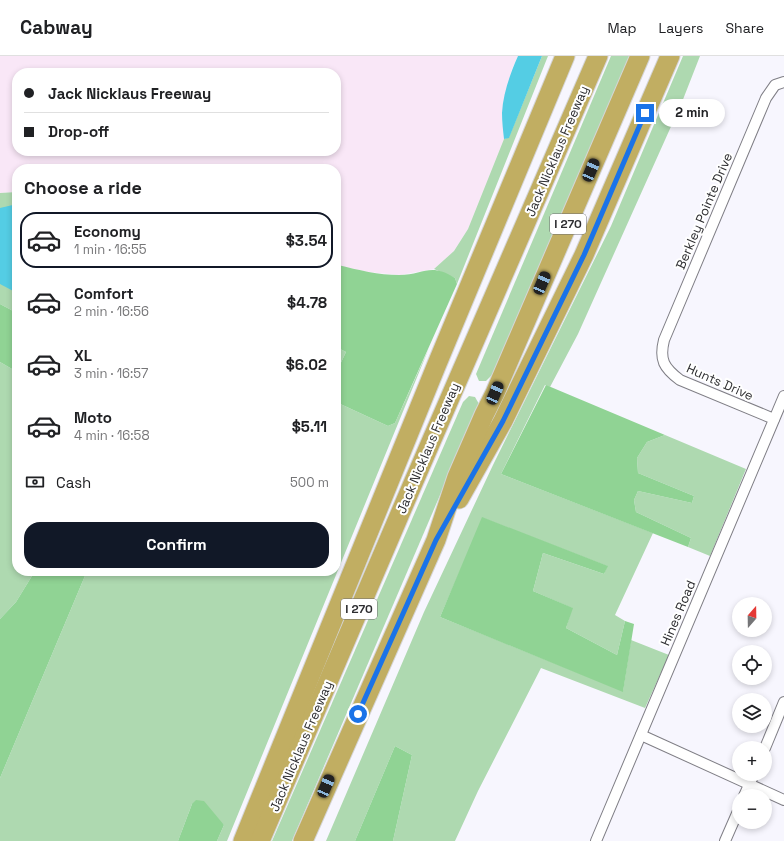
<!DOCTYPE html>
<meta charset="utf-8">
<style>
body{margin:0;font-family:"Space Grotesk",sans-serif;background:#f6f6f6;color:#202124;height:100vh;display:flex;flex-direction:column;font-size:15px;white-space:nowrap}
*{box-sizing:border-box;margin:0}
p{font-size:13px;color:#757577}
.icon{flex:none;width:22px;height:22px;fill:none;stroke:currentColor;stroke-width:2;stroke-linecap:round;stroke-linejoin:round}
.map{position:relative;flex:1;overflow:hidden}
.side{position:absolute;left:12px;top:108px;width:329px;height:412px;display:flex;flex-direction:column;background:#fff;border-radius:16px;box-shadow:0 2px 6px #0003}
.side>*{flex:none}
.hud{position:absolute;left:12px;top:12px;width:329px;height:88px;border-radius:16px;box-shadow:0 2px 6px #0003;display:grid;align-content:center;height:88px;padding:0 12px;background:#fff}
.needle{width:26px;rotate:20deg}
.fabs{position:absolute;left:732px;top:541px;display:grid;gap:8px}
.fabs a{display:grid;place-items:center;width:40px;height:40px;border-radius:50%;background:#fff;box-shadow:0 2px 6px #0003;font-size:20px}
.end{position:absolute;width:18px;height:18px;margin:-9px;border:5px solid #1a73e8;background:#fff;box-shadow:0 0 0 2px #fff}
.from{border-radius:50%}
.bubble{position:absolute;height:28px;border-radius:14px;background:#fff;box-shadow:0 2px 6px #0003;font-size:13px;font-weight:700;line-height:28px;text-align:center}
.car{position:absolute;width:12px;height:24px;margin:-12px -6px;border-radius:5px;box-shadow:0 0 3px 1px #0007;background:linear-gradient(#222 24%,#8ab4d8 0 40%,#222 0 76%,#8ab4d8 0 86%,#222 0)}
.hud b{display:flex;align-items:center;gap:14px;height:38px;font-size:15px}
.hud b+b{border-top:1px solid #e0e0e0}
.hud i{width:10px;height:10px;background:#202124}
ul{padding:0;list-style:none}
li{display:flex;align-items:center;gap:12px;height:56px;margin:0 8px 6px;padding:0 4px;border:2px solid transparent;border-radius:16px}
li div{flex:1}
li b{display:block;font-size:15px}
li em{font-style:normal;font-weight:700}
li.active{border-color:#111827}
li>.icon{width:36px;height:36px;stroke-width:1.5}
h2{padding:0 12px;font-size:18px;line-height:48px}
.pay{display:flex;align-items:center;gap:10px;height:44px;padding:0 12px;font-size:15px}
.pay p{margin-inline-start:auto}
.primary-button{display:flex;gap:8px;margin-top:auto;padding:8px 12px}
.primary-button a{flex:1;height:46px;border-radius:16px;background:#111827;color:#fff;font-size:16px;font-weight:700;line-height:46px;text-align:center}
header{display:flex;align-items:center;gap:24px;box-sizing:border-box;height:56px;padding:0 20px;background:#fff;border-bottom:1px solid #e0e0e0}
header strong{font-size:19px}
nav{display:flex;gap:22px;margin-inline-start:auto;font-size:14px}
.map>svg:first-child{display:block}
.commercial{fill:#f9e7f7;fill-rule:evenodd}
.green{fill:#aed9b0}
.forest{fill:#90d394}
.water{fill:#54cde4}
.lines{fill:none;stroke-linecap:round;stroke-linejoin:round}
.street-casing{stroke:#7f7e85;stroke-width:12}
.highway-casing{stroke:#d5d5d6;stroke-width:21}
.street{stroke:#fff;stroke-width:10}
.highway{stroke:#c1ae62;stroke-width:19}
.route{stroke:#1a73e8;stroke-width:5}
.labels{text-anchor:middle;dominant-baseline:central;stroke-width:4;stroke-linejoin:round;paint-order:stroke}
.shield{fill:#fff;stroke:#6c6c6e;stroke-width:1}
.shield-label{font-size:12px;font-weight:bold;fill:#2d2d30}
.street-label{font-size:13px;fill:#2d2d30;stroke:#fff}
</style>
<header>
<strong>Cabway</strong>
<nav><a>Map</a><a>Layers</a><a>Share</a></nav>
</header>
<div class="map">
<svg width="784" height="785" viewBox="0 0 784 785">
<rect width="100%" height="100%" fill="#f7f6fe"/>
<path class="commercial" d="M 0,0 L 518,0 L 512,13 L 502,59 L 504,83 L 468,173 L 454,195 L 434,213 L 400,219 L 368,216 L 338,210 L 336,210 L 336,113 L 17,113 L 17,136 L 0,137 ZM 17,17 L 336,17 L 336,95 L 17,95 Z"/>
<g class="green">
<path d="M 542,0 L 548,0 L 457,228 L 455,222 L 434,213 L 454,195 L 468,173 L 504,83 L 509,81 Z"/>
<path d="M 611,0 L 630,0 L 492,319 L 486,325 L 479,325 L 476,318 Z"/>
<path d="M 683,0 L 700,0 L 682,46 L 578,278 L 550,331 L 545,329 L 501,418 L 653,477 L 615,559 L 625,565 L 617,599 L 566,572 L 572,552 L 533,535 L 543,497 L 604,518 L 607,510 L 483,462 L 440,561 L 623,635 L 631,584 L 669,599 L 645,652 L 541,612 L 478,735 L 455,785 L 393,785 L 412,699 L 395,690 L 355,785 L 326,785 L 424,556 L 493,409 L 611,170 Z"/>
<path d="M 17,136 L 17,257 L 0,248 L 0,137 Z"/>
<path d="M 336,291 L 346,296 L 336,317 Z"/>
<path d="M 429,292 L 227,785 L 217,785 L 224,769 L 192,748 L 178,785 L 0,785 L 0,722 L 87,515 L 336,515 L 336,346 L 388,370 L 395,367 Z"/>
<path d="M 0,306 L 12,313 L 17,312 L 17,515 L 35,515 L 16,546 L 0,563 Z"/>
<path d="M 469,340 L 475,341 L 479,348 L 292,785 L 272,785 L 463,346 Z"/>
<path d="M 665,379 L 746,413 L 710,500 L 688,491 L 691,482 L 636,456 L 634,444 L 638,435 L 692,447 L 694,440 L 638,417 L 637,402 L 647,386 Z"/>
</g>
<g class="forest">
<path d="M 338,209 C 358,214 379,219 399,219 C 424,219 430,206 455,222 L 457,228 L 395,367 L 388,370 L 336,346 L 336,317 L 346,296 L 336,291 L 336,210 Z"/>
<path d="M 0,248 L 17,257 L 17,312 L 12,313 L 0,306 Z"/>
<path d="M 546,329 L 665,379 L 647,386 L 637,402 L 638,417 L 694,440 L 692,447 L 638,435 L 634,444 L 636,456 L 691,482 L 688,491 L 501,418 Z"/>
<path d="M 482,461 L 608,510 L 604,518 L 543,497 L 533,535 L 573,552 L 566,572 L 617,599 L 625,565 L 634,568 L 623,636 L 440,561 Z"/>
<path d="M 35,515 L 87,515 L 0,722 L 0,563 L 16,546 Z"/>
<path d="M 395,690 L 412,699 L 393,785 L 355,785 Z"/>
<path d="M 196,744 L 204,745 L 224,769 L 217,785 L 178,785 L 192,748 Z"/>
</g>
<g class="water">
<path d="M 518,0 L 542,0 L 509,82 L 504,83 C 503,74 502,66 502,57 C 503,38 510,18 518,0 Z"/>
<path d="M 17,148 L 17,237 L 0,228 L 0,152 Z"/>
</g>
<g class="lines">
<g class="street-casing">
<g id="street">
<path d="M 774,363 L 680,324 C 664,312 659,304 664,284 L 766,42 L 775,29 L 784,26"/>
<path d="M 641,679 L 784,744"/>
<path d="M 765,692 L 784,646"/>
<path d="M 744,740 L 754,718"/>
<path d="M 596,785 L 784,340"/>
<path d="M 725,785 L 739,753"/>
</g>
</g>
<g class="highway-casing">
<g id="highway">
<path d="M 459,443 L 503,365 L 584,199 L 670,0"/>
<path d="M 243,785 L 437,308 L 565,0"/>
<path d="M 260,785 L 414,425 L 598,0"/>
<path d="M 303,785 L 436,484 L 457,421 L 484,359 L 495,337 L 640,0"/>
</g>
</g>
<use href="#street" class="street"/>
<use href="#highway" class="highway"/>
</g>
<g class="lines">
<path class="route" d="M 358,658 L 436,484 L 503,365 L 584,199 L 645,57"/>
</g>
<g class="labels">
<g class="shield">
<rect x="550" y="158" width="36" height="20" rx="3"/>
<rect x="341" y="543" width="36" height="20" rx="3"/>
</g>
<g class="shield-label">
<text x="568" y="168">I 270</text>
<text x="359" y="553">I 270</text>
</g>
<g class="street-label">
<text transform="translate(557 95) rotate(-67)">Jack Nicklaus Freeway</text>
<text transform="translate(704 155) rotate(-67)">Berkley Pointe Drive</text>
<text transform="translate(720 326) rotate(24)">Hunts Drive</text>
<text transform="translate(428 392) rotate(-67)">Jack Nicklaus Freeway</text>
<text transform="translate(678 557) rotate(-67)">Hines Road</text>
<text transform="translate(301 690) rotate(-67)">Jack Nicklaus Freeway</text>
</g>
</g>
</svg>
<div class="fabs">
<a><svg class="needle" viewBox="-14 -14 28 28"><path d="M0-13l5 13h-10z" fill="#e53935"/><path d="M0 13l5-13h-10z" fill="#757577"/></svg></a>
<a><svg class="icon" aria-label="locate" viewBox="0 0 24 24"><circle cx="12" cy="12" r="6"/><path d="M12 2v4M12 18v4M2 12h4M18 12h4"/></svg></a>
<a><svg class="icon" aria-label="layers" viewBox="0 0 24 24"><path d="M12 4l9 5-9 5-9-5zM3 14l9 5 9-5"/></svg></a>
<a>+</a>
<a>−</a>
</div>
<i class="end from" style="left:358px;top:658px"></i>
<i class="end" style="left:645px;top:57px"></i>
<div class="bubble" style="left:659px;top:43px;width:66px">2 min</div>
<i class="car" style="left:591px;top:114px;rotate:23deg"></i>
<i class="car" style="left:542px;top:227px;rotate:23deg"></i>
<i class="car" style="left:495px;top:337px;rotate:23deg"></i>
<i class="car" style="left:326px;top:730px;rotate:23deg"></i>
<div class="hud">
<b><i class="from"></i>Jack Nicklaus Freeway</b>
<b><i></i>Drop-off</b>
</div>
<section class="side">
<h2>Choose a ride</h2>
<ul>
<li class="active"><svg class="icon" aria-label="car" viewBox="0 0 24 24"><path d="M5 17H2v-5l4-1 3-4h7l3 4 3 1v5h-3M9 17h6M6 11h13"/><circle cx="7" cy="17" r="2"/><circle cx="17" cy="17" r="2"/></svg><div><b>Economy</b><p>1 min · 16:55</p></div><em>$3.54</em></li>
<li><svg class="icon" aria-label="car" viewBox="0 0 24 24"><path d="M5 17H2v-5l4-1 3-4h7l3 4 3 1v5h-3M9 17h6M6 11h13"/><circle cx="7" cy="17" r="2"/><circle cx="17" cy="17" r="2"/></svg><div><b>Comfort</b><p>2 min · 16:56</p></div><em>$4.78</em></li>
<li><svg class="icon" aria-label="car" viewBox="0 0 24 24"><path d="M5 17H2v-5l4-1 3-4h7l3 4 3 1v5h-3M9 17h6M6 11h13"/><circle cx="7" cy="17" r="2"/><circle cx="17" cy="17" r="2"/></svg><div><b>XL</b><p>3 min · 16:57</p></div><em>$6.02</em></li>
<li><svg class="icon" aria-label="car" viewBox="0 0 24 24"><path d="M5 17H2v-5l4-1 3-4h7l3 4 3 1v5h-3M9 17h6M6 11h13"/><circle cx="7" cy="17" r="2"/><circle cx="17" cy="17" r="2"/></svg><div><b>Moto</b><p>4 min · 16:58</p></div><em>$5.11</em></li>
</ul>
<div class="pay"><svg class="icon" aria-label="cash" viewBox="0 0 24 24"><path d="M3 7h18v10H3z"/><circle cx="12" cy="12" r="2"/></svg>Cash<p>500 m</p></div>
<div class="primary-button"><a>Confirm</a></div>
</section>
</div>
